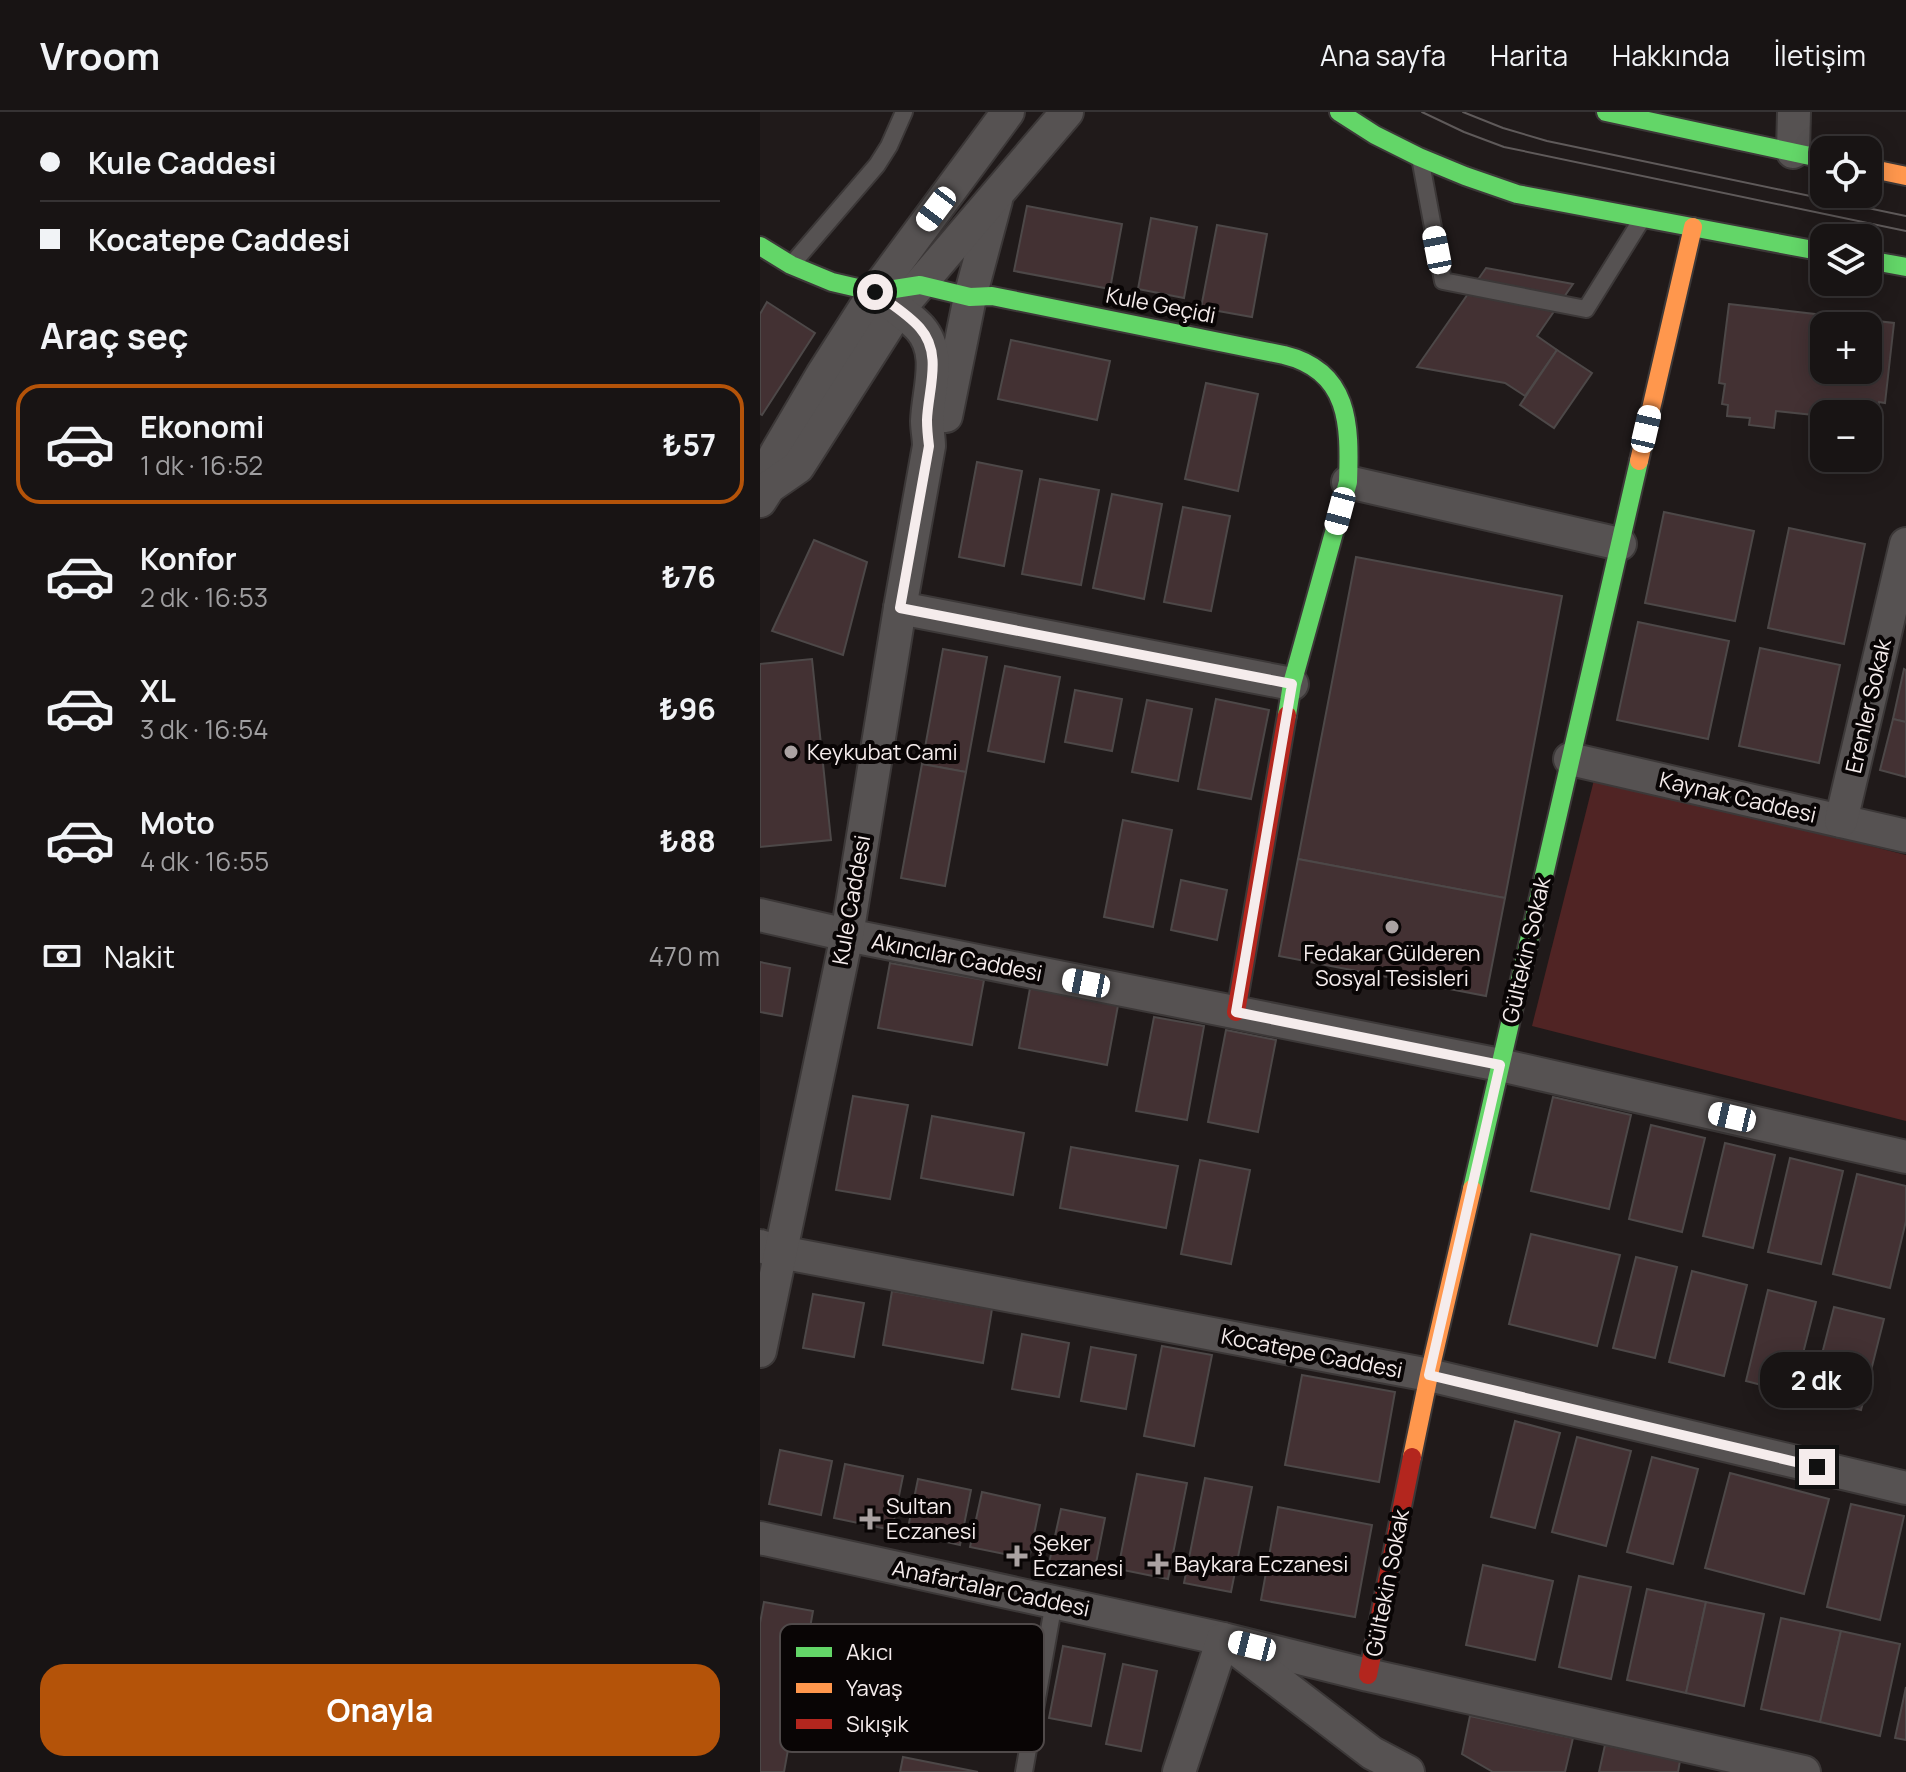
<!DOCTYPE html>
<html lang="tr">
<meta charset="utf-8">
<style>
body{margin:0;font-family:Manrope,sans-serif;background:#211d1d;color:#f1f3f6;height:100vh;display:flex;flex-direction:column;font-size:30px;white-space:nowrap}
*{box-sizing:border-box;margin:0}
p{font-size:26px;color:#9f9ea0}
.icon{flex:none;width:44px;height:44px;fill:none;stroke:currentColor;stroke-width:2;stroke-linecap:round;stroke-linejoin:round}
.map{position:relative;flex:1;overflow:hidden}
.drawer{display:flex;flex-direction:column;background:#181414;width:760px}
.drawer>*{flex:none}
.hud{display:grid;align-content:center;height:176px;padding:0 40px;background:#181414}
.buttons{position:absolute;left:1050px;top:24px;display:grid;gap:16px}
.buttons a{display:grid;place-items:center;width:72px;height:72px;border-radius:16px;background:#181414;box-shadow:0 4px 20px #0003,0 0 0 2px #363334;font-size:40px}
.end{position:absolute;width:36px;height:36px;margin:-18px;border:10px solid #f5ecec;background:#111;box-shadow:0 0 0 4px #111}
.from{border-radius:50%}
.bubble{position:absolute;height:56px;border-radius:24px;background:#181414;box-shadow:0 4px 20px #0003,0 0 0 2px #363334;font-size:26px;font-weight:700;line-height:56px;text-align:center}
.car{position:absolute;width:24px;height:48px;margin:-24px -12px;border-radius:10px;box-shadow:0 0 6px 2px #0007;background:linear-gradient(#fff 24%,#345 0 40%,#fff 0 76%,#345 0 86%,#fff 0)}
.hud b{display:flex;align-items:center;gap:28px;height:76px;font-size:30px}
.hud b+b{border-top:2px solid #363334}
.hud i{width:20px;height:20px;background:#f1f3f6}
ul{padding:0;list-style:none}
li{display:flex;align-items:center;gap:24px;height:120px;margin:0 16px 12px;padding:0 24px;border:4px solid transparent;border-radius:24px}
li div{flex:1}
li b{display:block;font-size:30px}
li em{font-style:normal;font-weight:700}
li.on{border-color:#b45309}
li>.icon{width:72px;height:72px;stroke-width:1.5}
h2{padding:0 40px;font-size:36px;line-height:96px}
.pay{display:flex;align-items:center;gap:20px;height:88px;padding:0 40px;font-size:30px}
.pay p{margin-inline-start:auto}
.action{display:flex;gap:16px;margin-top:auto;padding:16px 40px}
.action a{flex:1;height:92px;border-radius:24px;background:#b45309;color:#fff;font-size:32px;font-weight:700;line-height:92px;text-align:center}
header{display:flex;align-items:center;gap:48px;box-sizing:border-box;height:112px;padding:0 40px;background:#181414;border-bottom:2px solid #363334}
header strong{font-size:38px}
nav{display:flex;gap:44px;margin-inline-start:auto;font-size:28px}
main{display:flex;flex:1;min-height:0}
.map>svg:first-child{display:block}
.green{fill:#502424}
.building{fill:#433133;stroke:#4d4848;stroke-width:2;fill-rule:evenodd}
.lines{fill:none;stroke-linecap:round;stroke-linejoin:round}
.lane-casing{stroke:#3c3838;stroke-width:20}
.street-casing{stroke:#3c3838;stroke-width:36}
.fast-casing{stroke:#3c3838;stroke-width:22}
.slow-casing{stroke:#3c3838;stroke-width:22}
.jam-casing{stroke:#3c3838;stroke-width:22}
.lane{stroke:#565252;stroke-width:16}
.street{stroke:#565252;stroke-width:32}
.fast{stroke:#63d668;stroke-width:18}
.slow{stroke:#ff974d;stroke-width:18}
.jam{stroke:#b3261e;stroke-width:18}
.tram{stroke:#5f5a5a;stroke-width:2}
.route{stroke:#f5ecec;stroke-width:10}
.poi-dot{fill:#aaa2a2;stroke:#090505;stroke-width:3}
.labels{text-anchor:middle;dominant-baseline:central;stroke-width:8;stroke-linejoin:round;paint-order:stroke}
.street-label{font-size:22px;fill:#f5ecec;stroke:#090505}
.poi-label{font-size:22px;fill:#f5ecec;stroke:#090505;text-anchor:start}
.key{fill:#090505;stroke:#504a4a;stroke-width:2}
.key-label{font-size:22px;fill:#f5ecec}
</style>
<header>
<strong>Vroom</strong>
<nav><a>Ana sayfa</a><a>Harita</a><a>Hakkında</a><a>İletişim</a></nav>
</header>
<main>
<section class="drawer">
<div class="hud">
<b><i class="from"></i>Kule Caddesi</b>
<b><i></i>Kocatepe Caddesi</b>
</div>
<h2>Araç seç</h2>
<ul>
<li class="on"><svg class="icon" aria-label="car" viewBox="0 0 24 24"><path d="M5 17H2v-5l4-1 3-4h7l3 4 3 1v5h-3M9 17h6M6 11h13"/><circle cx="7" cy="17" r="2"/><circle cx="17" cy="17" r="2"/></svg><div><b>Ekonomi</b><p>1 dk · 16:52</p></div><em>₺57</em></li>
<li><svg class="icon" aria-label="car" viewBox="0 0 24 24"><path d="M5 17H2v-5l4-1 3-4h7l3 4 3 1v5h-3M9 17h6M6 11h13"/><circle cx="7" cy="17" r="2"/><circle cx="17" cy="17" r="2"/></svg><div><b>Konfor</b><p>2 dk · 16:53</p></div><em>₺76</em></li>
<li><svg class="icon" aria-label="car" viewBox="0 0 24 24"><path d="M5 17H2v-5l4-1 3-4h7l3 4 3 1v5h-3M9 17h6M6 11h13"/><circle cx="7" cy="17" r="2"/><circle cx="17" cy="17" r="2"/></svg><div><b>XL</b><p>3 dk · 16:54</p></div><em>₺96</em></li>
<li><svg class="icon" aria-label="car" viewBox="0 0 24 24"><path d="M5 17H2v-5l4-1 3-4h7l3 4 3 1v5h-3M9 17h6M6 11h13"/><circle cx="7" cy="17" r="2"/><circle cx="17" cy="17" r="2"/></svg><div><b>Moto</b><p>4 dk · 16:55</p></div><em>₺88</em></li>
</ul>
<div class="pay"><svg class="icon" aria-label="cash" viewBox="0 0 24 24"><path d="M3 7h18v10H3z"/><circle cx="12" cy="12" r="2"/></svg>Nakit<p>470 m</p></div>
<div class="action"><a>Onayla</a></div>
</section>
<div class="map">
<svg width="1146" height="1660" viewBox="0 0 1146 1660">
<rect width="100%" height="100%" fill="#201a1a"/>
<path class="green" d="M 835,664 L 1146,743 L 1146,1009 L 772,914 Z"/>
<g class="building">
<path d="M 267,94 L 362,112 L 350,177 L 254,159 Z"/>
<path d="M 391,106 L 437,115 L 424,186 L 378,177 Z"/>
<path d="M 457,113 L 507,122 L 492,205 L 441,196 Z"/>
<path d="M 726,156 L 813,172 L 777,224 L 797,238 L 765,284 L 745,271 L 657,255 Z"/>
<path d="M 7,190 L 55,221 L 2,303 L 0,302 L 0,202 Z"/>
<path d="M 969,192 L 1134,211 L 1125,291 L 1119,290 L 1116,310 L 1111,310 L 1109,321 L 1108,302 L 1064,302 L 1064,323 L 1061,322 L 1063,304 L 1016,299 L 1014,316 L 989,313 L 990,306 L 967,304 L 968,293 L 962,292 L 965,272 L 959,271 ZM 1064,214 L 1108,214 L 1108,258 L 1064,258 Z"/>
<path d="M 251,228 L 350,249 L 337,308 L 238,287 Z"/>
<path d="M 797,238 L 832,261 L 794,316 L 760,293 Z"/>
<path d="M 446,271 L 498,282 L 478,379 L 425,367 Z"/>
<path d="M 217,350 L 262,359 L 244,454 L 199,445 Z"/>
<path d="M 280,367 L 339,378 L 321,473 L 262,462 Z"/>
<path d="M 352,382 L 402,392 L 384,487 L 333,476 Z"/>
<path d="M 423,395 L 470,404 L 451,499 L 404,490 Z"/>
<path d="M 904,400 L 994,419 L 975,509 L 885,491 Z"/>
<path d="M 1029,416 L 1105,432 L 1084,532 L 1008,516 Z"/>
<path d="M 54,428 L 107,450 L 83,543 L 12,519 Z"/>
<path d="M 596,445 L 802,484 L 745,786 L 538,747 Z"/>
<path d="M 878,510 L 969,529 L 948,627 L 857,608 Z"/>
<path d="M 1000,536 L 1080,553 L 1059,651 L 979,634 Z"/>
<path d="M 183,537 L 227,545 L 206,660 L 162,652 Z"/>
<path d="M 52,547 L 71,728 L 0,735 L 0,552 Z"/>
<path d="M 245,554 L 300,565 L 284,650 L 228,639 Z"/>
<path d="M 1144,557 L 1146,558 L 1146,610 L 1133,607 Z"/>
<path d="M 315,578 L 362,587 L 352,639 L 305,630 Z"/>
<path d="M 456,587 L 509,598 L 491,687 L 438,677 Z"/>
<path d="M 387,588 L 432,597 L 418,669 L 372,660 Z"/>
<path d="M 1133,607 L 1146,610 L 1146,665 L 1120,658 Z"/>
<path d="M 162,652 L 206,660 L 185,774 L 141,766 Z"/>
<path d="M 363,708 L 412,718 L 393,815 L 344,805 Z"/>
<path d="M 538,747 L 745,786 L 726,884 L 519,844 Z"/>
<path d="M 421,768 L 467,778 L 457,828 L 411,818 Z"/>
<path d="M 0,850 L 30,856 L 22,904 L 0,900 Z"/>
<path d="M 130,851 L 224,868 L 212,933 L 118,916 Z"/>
<path d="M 271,871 L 359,888 L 347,953 L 259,936 Z"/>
<path d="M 394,905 L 444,914 L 427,1008 L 376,999 Z"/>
<path d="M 466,918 L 516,928 L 498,1020 L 448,1010 Z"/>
<path d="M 93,984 L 148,993 L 130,1087 L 76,1078 Z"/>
<path d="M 793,985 L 871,1003 L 849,1097 L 771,1079 Z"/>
<path d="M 172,1004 L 264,1021 L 253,1083 L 161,1066 Z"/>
<path d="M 891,1013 L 945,1026 L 922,1120 L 869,1107 Z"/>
<path d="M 965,1031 L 1015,1043 L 993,1136 L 943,1124 Z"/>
<path d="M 311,1035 L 418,1054 L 406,1116 L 300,1096 Z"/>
<path d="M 1030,1046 L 1083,1059 L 1061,1152 L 1008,1140 Z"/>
<path d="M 440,1048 L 490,1058 L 471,1152 L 421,1142 Z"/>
<path d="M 1097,1062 L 1146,1074 L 1146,1109 L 1130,1176 L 1073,1162 Z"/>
<path d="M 771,1122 L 860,1143 L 837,1234 L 749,1212 Z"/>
<path d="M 876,1145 L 917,1155 L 895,1246 L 853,1236 Z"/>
<path d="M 932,1159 L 987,1173 L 964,1264 L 909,1250 Z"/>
<path d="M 1008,1178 L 1056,1190 L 1033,1281 L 986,1269 Z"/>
<path d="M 132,1179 L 232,1197 L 223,1251 L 123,1233 Z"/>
<path d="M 53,1182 L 104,1191 L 94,1245 L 43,1236 Z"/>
<path d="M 1074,1195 L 1124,1207 L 1101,1298 L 1051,1285 Z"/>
<path d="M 262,1222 L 309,1231 L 299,1285 L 252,1277 Z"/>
<path d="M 402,1234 L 452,1243 L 434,1334 L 384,1324 Z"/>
<path d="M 331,1235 L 376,1243 L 366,1297 L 321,1289 Z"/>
<path d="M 542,1263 L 635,1280 L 619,1370 L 525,1353 Z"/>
<path d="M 755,1309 L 800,1321 L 775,1416 L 731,1405 Z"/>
<path d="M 817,1325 L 871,1339 L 846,1434 L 792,1420 Z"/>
<path d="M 20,1338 L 72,1349 L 61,1403 L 9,1392 Z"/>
<path d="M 892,1345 L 938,1357 L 913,1452 L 867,1440 Z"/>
<path d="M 85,1352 L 143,1364 L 132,1418 L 74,1406 Z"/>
<path d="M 970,1361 L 1069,1387 L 1044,1482 L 945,1456 Z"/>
<path d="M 377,1362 L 427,1371 L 408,1467 L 358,1457 Z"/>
<path d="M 445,1366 L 492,1375 L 471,1480 L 424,1471 Z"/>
<path d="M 158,1367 L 211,1378 L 200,1433 L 147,1421 Z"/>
<path d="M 222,1380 L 280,1393 L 269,1447 L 210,1435 Z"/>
<path d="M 1091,1392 L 1144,1404 L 1120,1508 L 1067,1495 Z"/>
<path d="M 518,1395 L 612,1413 L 595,1505 L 501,1488 Z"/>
<path d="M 301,1397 L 345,1406 L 334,1461 L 289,1451 Z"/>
<path d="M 723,1453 L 793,1469 L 775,1548 L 706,1533 Z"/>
<path d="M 819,1464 L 871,1475 L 851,1567 L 799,1555 Z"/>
<path d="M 887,1477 L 946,1490 L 926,1581 L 867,1568 Z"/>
<path d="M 4,1490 L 53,1499 L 24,1660 L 0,1660 L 0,1511 Z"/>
<path d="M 946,1490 L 1004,1502 L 984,1594 L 926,1581 Z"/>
<path d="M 1021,1506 L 1081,1519 L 1060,1610 L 1001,1597 Z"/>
<path d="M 1081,1519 L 1140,1532 L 1120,1624 L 1060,1610 Z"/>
<path d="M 303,1534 L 345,1542 L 331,1614 L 289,1606 Z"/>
<path d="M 363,1552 L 397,1559 L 381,1639 L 346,1632 Z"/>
<path d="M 1146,1575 L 1146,1628 L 1135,1626 Z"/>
<path d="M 710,1604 L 813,1626 L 805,1660 L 733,1660 L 702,1642 Z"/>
<path d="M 845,1633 L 920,1649 L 918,1660 L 839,1660 Z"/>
<path d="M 143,1645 L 218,1660 L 140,1660 Z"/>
</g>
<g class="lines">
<g class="lane-casing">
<g id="lane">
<path d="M 661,51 L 683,169 L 826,197 L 882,107"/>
<path d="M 32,152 L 117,53 L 129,34 L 144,0"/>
<path d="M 264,1660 L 294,1490"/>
</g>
</g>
<g class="street-casing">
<g id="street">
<path d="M 1033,40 L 1034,0"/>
<path d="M 186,304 L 210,185 L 236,88"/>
<path d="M 588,370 L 860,432"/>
<path d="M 9,375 L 15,343 L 62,263 L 115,180 L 248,0"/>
<path d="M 0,389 L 9,375 L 38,355 L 138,198 L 307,0"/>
<path d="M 140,496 L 532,572"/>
<path d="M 810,647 L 1146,724"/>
<path d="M 1081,709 L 1146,432"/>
<path d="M 0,803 L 87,823 L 740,953 L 1146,1045"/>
<path d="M 0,1134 L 20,1140 L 669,1263 L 1146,1376"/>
<path d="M 0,1239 L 87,823 L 140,496 L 169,334 C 169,326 167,317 167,309 C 168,278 183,242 160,216 C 147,202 129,191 115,180"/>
<path d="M 0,1426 L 463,1527 L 608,1563 L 1044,1660"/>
<path d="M 475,1536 L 612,1641 L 648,1660"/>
<path d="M 419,1660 L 463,1527"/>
</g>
</g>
<g class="fast-casing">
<g id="fast">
<path d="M 579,0 L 615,23 L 659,45 L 705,64 L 757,82 L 1064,140"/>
<path d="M 846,0 L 1064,47"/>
<path d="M 0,134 L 31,153 L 72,170 L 115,180 L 160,173 L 210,185 L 232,184 L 524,243 C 590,259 590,313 588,370 L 532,572 L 527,603"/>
<path d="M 1108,148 L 1146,155"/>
<path d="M 712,1077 L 879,349"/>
</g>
</g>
<g class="slow-casing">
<g id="slow">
<path d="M 1108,56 L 1146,64"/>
<path d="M 879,349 L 933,115"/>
<path d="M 652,1345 L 669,1263 L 712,1077"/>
</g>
</g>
<g class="jam-casing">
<g id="jam">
<path d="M 476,900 L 527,603"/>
<path d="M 608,1563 L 652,1345"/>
</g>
</g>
<use href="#lane" class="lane"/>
<use href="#street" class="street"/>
<use href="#fast" class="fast"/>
<use href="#slow" class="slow"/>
<use href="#jam" class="jam"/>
<g class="tram">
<path d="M 662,0 L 704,20 L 744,35 L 1146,119"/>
<path d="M 703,0 L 743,16 L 787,29 L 1146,104"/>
</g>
</g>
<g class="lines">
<path class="route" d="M 115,180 C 129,191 148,202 160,216 C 183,242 168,278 167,308 C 167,317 168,326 169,334 L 140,496 L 532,572 L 476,900 L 740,953 L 669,1263 L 1057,1355"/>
</g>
<g class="poi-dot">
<circle cx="31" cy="640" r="8"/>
<circle cx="632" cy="815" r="8"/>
<path d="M106 1395h8v8h8v8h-8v8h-8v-8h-8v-8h8z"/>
<path d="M253 1432h8v8h8v8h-8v8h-8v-8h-8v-8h8z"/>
<path d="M394 1440h8v8h8v8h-8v8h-8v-8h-8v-8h8z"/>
</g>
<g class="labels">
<g class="street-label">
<text transform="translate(401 193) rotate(11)">Kule Geçidi</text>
<text transform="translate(1108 594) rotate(-77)">Erenler Sokak</text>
<text transform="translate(978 685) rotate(13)">Kaynak Caddesi</text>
<text transform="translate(91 788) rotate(-80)">Kule Caddesi</text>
<text transform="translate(766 838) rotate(-77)">Gültekin Sokak</text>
<text transform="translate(197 845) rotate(11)">Akıncılar Caddesi</text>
<text transform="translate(552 1241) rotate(11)">Kocatepe Caddesi</text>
<text transform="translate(627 1471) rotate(-79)">Gültekin Sokak</text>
<text transform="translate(231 1476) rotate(12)">Anafartalar Caddesi</text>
</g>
<g class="poi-label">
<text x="47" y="640">Keykubat Cami</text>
<text x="632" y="841" text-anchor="middle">Fedakar Gülderen<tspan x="632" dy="25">Sosyal Tesisleri</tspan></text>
<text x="126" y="1394">Sultan<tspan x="126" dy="25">Eczanesi</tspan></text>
<text x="273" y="1431">Şeker<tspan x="273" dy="25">Eczanesi</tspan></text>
<text x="414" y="1452">Baykara Eczanesi</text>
</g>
</g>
<rect x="20" y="1512" width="264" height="128" rx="12" class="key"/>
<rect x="36" y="1535" width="36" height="10" fill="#63d668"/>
<rect x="36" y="1571" width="36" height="10" fill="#ff974d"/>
<rect x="36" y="1607" width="36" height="10" fill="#b3261e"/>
<g class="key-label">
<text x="86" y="1548">Akıcı</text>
<text x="86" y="1584">Yavaş</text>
<text x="86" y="1620">Sıkışık</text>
</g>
</svg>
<div class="buttons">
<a><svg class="icon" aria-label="locate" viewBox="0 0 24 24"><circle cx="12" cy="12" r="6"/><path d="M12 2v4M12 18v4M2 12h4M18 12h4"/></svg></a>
<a><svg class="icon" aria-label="layers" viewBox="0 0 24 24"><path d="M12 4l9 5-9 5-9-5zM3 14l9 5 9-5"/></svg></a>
<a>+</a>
<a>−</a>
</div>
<i class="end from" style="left:115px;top:180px"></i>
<i class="end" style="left:1057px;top:1355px"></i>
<div class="bubble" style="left:1000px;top:1240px;width:112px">2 dk</div>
<i class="car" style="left:176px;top:97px;rotate:217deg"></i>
<i class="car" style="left:677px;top:138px;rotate:349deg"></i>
<i class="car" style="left:886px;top:317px;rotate:13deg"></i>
<i class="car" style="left:580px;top:399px;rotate:195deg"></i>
<i class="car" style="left:326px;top:871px;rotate:281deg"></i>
<i class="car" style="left:972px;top:1005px;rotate:283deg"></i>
<i class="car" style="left:492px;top:1534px;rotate:284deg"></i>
</div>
</main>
